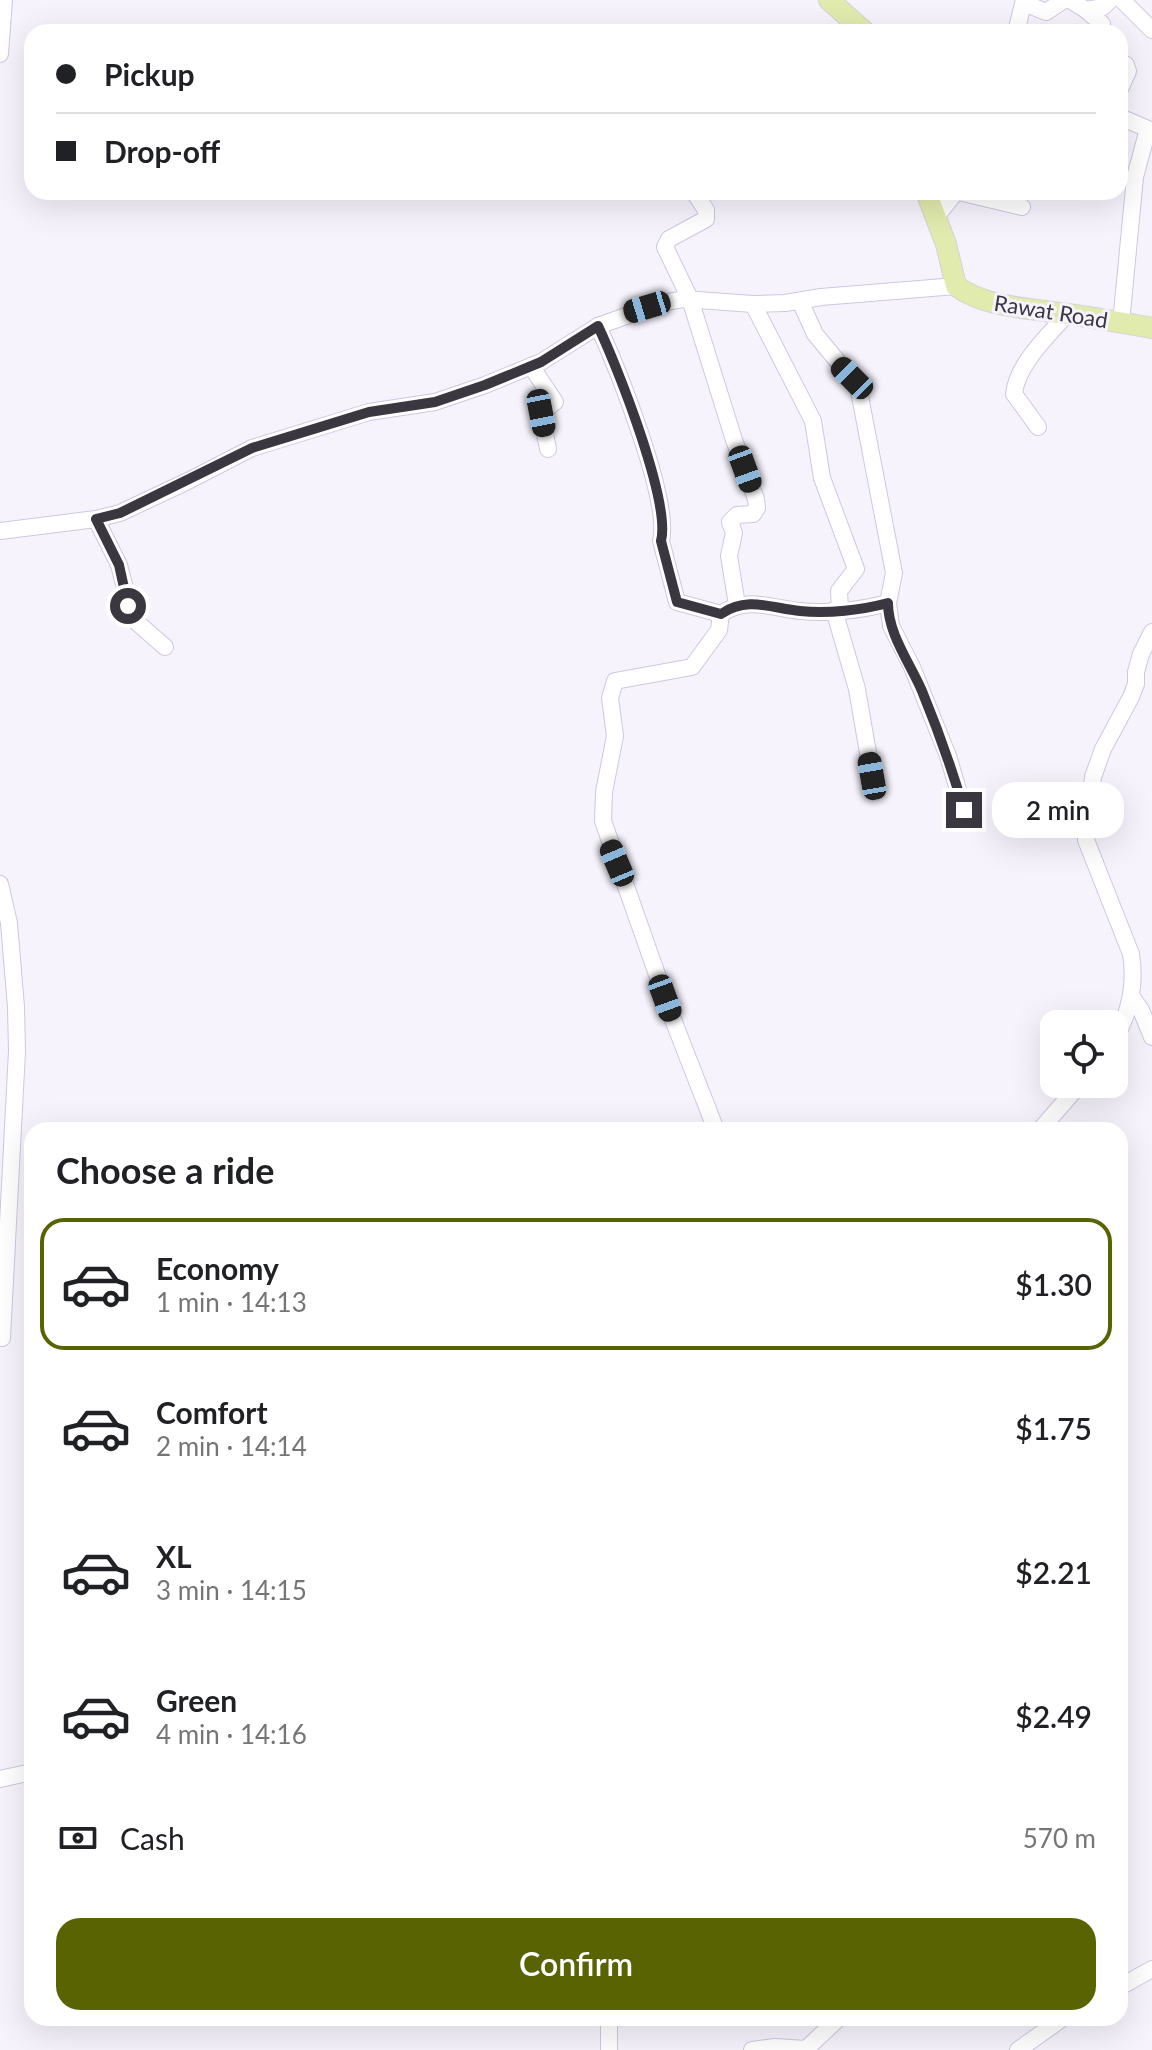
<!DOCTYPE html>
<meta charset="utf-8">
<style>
body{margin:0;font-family:Lato,sans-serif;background:#f6f6f6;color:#202124;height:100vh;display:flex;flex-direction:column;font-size:30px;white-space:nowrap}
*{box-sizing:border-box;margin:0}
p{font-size:26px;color:#757577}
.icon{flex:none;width:44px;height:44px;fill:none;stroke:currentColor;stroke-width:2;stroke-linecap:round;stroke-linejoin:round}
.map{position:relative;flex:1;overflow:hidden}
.details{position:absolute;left:24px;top:1122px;width:1104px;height:904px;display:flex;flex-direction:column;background:#fff;border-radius:24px;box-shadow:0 8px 32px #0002}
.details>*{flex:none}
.guide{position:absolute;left:24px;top:24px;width:1104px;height:176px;border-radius:24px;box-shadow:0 8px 32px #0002;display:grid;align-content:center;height:176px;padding:0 32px;background:#fff}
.buttons{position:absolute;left:1040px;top:1010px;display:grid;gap:16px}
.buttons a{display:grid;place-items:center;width:88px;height:88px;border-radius:16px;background:#fff;box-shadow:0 8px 32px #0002;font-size:40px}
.end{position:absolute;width:36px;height:36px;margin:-18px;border:10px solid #3a3741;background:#fff;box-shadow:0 0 0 4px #fff}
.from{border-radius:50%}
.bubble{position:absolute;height:56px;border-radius:24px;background:#fff;box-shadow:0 8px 32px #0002;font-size:26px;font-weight:600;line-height:56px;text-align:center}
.car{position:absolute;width:24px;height:48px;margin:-24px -12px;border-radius:10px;box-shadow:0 0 6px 2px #0007;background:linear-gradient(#222 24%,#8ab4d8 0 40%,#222 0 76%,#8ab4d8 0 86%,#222 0)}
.guide b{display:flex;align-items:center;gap:28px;height:76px;font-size:30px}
.guide b+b{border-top:2px solid #e0e0e0}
.guide i{width:20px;height:20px;background:#202124}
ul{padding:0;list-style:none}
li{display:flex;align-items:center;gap:24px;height:132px;margin:0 16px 12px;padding:0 16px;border:4px solid transparent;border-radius:24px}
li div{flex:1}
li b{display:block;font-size:30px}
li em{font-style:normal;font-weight:600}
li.selected{border-color:#5a6302}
li>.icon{width:72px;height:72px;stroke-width:1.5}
h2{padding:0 32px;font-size:36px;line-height:96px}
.pay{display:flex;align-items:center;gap:20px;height:88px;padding:0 32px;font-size:30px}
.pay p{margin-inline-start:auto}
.button{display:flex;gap:16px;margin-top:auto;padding:16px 32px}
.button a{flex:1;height:92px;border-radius:24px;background:#5a6302;color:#fff;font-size:32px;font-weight:600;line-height:92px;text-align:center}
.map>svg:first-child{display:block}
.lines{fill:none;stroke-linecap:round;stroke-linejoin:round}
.minor-casing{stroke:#cfc7e0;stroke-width:18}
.major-casing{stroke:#d4d3d5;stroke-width:22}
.minor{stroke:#fff;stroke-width:16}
.major{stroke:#e2ebae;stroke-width:20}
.route{stroke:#3a3741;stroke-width:10}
.labels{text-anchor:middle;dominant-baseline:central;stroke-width:6;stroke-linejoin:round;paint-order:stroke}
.street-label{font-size:22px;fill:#3a3741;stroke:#f6f3fd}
</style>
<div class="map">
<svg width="1152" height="2050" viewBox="0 0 1152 2050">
<rect width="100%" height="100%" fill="#f6f3fd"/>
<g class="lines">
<g class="minor-casing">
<g id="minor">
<path d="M 1070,0 L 1086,10 L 1103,7 L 1110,0"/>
<path d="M 1122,0 L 1152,30"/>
<path d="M 1024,3 L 1046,12 L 1064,0"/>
<path d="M 1086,10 L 1102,24 L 1100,32"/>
<path d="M 1016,32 L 1024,0"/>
<path d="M 0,54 L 4,0"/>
<path d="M 1120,61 L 1126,65 L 1128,71 L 1120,89"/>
<path d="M 1120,117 L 1148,129 L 1135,177 L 1121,323"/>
<path d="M 694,192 L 706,210 L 706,219 L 669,239 L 665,247 L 690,299 L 734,440 L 756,499 L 757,508 L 753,514 L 737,515 L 730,522 L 734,533 L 729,556 L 737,605"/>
<path d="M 959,192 L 1022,207"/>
<path d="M 936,217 L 956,192"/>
<path d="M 800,301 L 815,334 L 858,386 L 894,573 L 888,603 L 891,626 L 912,667 L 948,756 L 964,810"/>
<path d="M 753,304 L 813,421 L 822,478 L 856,569 L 839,591 L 840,610"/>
<path d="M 598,326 C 617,367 671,501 661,541 L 677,602 L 721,614"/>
<path d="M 531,366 L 555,402 L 541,413 L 548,449"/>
<path d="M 1038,427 L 1014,394 C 1017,364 1048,336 1067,314"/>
<path d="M 96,519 L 119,565 L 133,619 L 165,647"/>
<path d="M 0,531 L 96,519 L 120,513 L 188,481 L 252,448 L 369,412 L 435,402 L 485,385 L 541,362 L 598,326 L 662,303 L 684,299 L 753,304 L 785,303 L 821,297 L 956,286"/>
<path d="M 834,610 L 857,689 L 872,776"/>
<path d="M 0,884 L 9,923 L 16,1007 L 17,1051 L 2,1338"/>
<path d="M 1132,997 L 1141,1010 L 1152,1037"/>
<path d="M 1114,1040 C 1130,1013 1136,985 1131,954 L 1086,840 L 1093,777 L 1103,749 L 1131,697 L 1136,684 L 1136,672 L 1141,654 L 1152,632"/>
<path d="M 716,1130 L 672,1017 L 603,821 L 604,792 L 615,736 L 610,698 L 615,681 L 692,667 L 719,630 L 721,614 C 747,596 771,608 800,611 C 828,614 862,610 888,603"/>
<path d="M 1040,1130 L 1080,1084"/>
<path d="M 0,1779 L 32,1772"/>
<path d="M 1120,1987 L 1152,1969"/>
<path d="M 609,2050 L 609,2018"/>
<path d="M 752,2050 L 775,2047 L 806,2049 L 839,2018"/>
<path d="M 1018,2050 L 1063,2018"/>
</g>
</g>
<g class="major-casing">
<g id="major">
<path d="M 829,0 L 865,32"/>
<path d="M 926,192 L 946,244 L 956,286 C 984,306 1019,307 1052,312 C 1085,316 1119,322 1152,328"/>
</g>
</g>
<use href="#minor" class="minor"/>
<use href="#major" class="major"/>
</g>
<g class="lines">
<path class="route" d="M 128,606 L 119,565 L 96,519 L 120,513 L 252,448 L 369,412 L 435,402 L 485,385 L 541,362 L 598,326 C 617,366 671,502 661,541 L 677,602 L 721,614 C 747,596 771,608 800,611 C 828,614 862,610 888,603 C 888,634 910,663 922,691 C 938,730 952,769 964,810"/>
</g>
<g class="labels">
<g class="street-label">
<text transform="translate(1051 311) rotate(9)">Rawat Road</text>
</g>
</g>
</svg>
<div class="buttons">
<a><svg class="icon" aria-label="locate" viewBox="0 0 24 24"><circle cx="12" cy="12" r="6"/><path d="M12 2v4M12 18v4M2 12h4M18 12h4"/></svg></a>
</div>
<i class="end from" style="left:128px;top:606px"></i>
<i class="end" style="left:964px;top:810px"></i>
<div class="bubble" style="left:992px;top:782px;width:132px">2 min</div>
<i class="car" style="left:647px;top:307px;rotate:253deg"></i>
<i class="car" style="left:852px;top:378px;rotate:315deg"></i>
<i class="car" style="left:541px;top:413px;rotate:169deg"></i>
<i class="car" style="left:745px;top:469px;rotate:160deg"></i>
<i class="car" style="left:872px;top:776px;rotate:350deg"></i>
<i class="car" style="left:617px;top:863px;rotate:337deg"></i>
<i class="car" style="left:665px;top:998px;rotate:160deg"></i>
<div class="guide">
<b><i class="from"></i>Pickup</b>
<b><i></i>Drop-off</b>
</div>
<section class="details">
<h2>Choose a ride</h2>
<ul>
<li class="selected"><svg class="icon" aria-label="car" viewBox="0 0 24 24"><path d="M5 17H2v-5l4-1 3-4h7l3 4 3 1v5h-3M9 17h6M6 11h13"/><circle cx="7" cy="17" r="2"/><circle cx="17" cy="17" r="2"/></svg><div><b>Economy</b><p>1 min · 14:13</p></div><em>$1.30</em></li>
<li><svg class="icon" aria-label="car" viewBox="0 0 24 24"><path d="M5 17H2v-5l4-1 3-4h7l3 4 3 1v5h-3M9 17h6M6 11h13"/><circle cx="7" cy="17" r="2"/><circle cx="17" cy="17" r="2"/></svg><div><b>Comfort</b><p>2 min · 14:14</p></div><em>$1.75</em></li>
<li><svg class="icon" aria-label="car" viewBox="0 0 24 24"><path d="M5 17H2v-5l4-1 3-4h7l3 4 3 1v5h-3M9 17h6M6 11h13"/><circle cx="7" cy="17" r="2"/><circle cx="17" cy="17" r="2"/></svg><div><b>XL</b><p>3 min · 14:15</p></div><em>$2.21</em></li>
<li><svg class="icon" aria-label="car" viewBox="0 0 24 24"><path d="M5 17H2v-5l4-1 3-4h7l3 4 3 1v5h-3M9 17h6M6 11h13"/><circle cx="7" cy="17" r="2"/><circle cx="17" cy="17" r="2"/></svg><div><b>Green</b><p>4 min · 14:16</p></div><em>$2.49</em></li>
</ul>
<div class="pay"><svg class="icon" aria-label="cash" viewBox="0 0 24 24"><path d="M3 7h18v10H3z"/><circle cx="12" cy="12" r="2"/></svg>Cash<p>570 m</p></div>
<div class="button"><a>Confirm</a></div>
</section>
</div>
